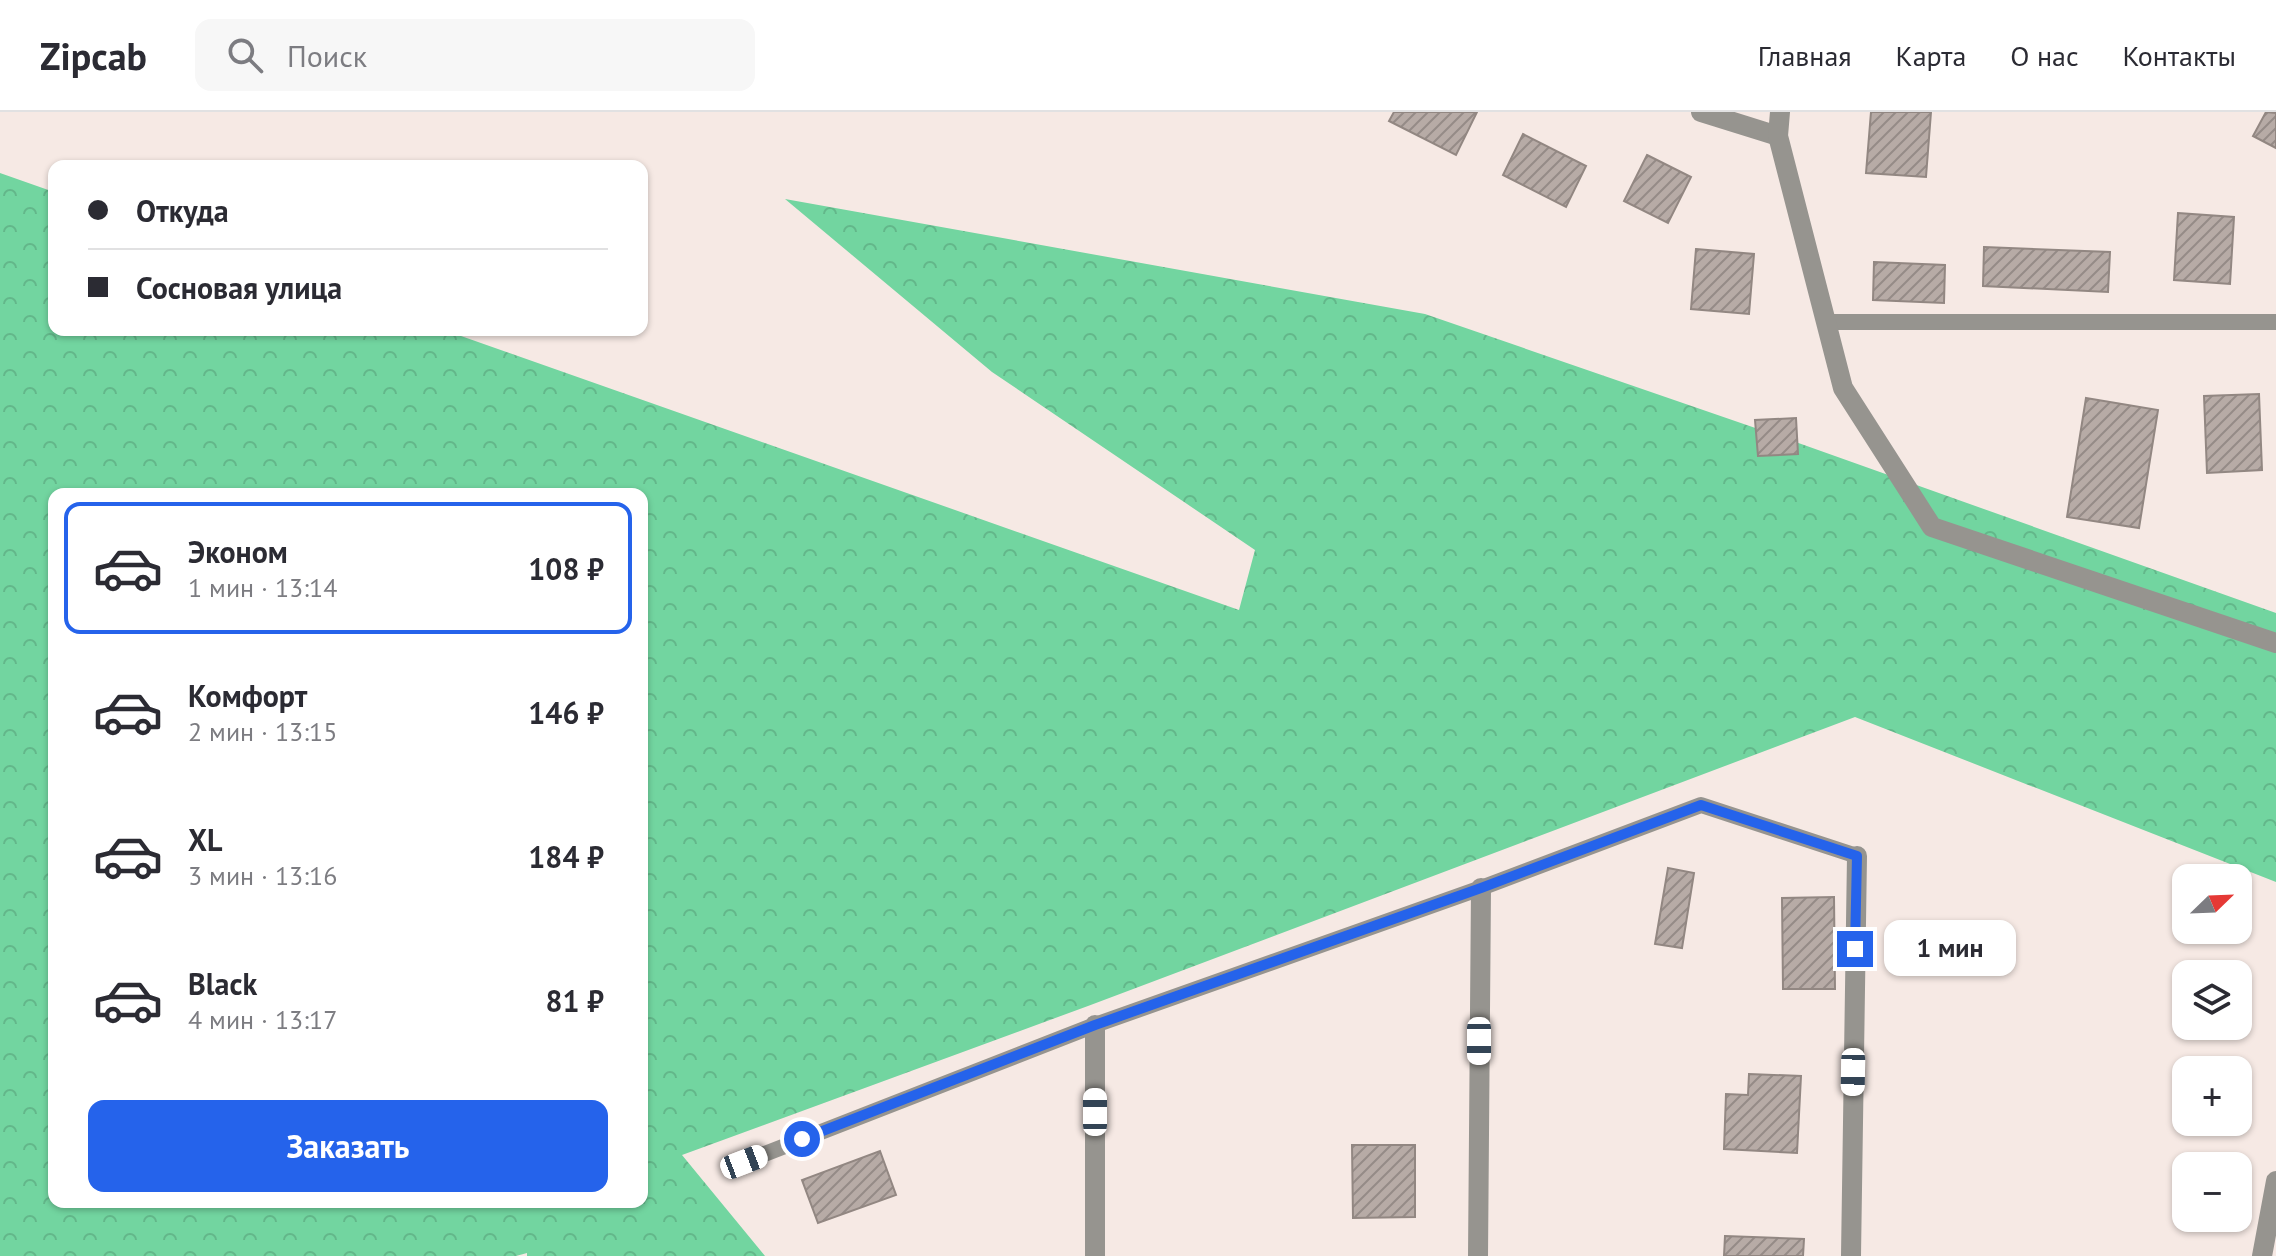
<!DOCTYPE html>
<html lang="ru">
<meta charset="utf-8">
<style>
body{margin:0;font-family:"PT Sans",sans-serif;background:#f7f7f7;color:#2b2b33;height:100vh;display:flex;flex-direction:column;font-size:30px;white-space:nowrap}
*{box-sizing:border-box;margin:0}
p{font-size:26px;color:#7c7c81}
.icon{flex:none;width:44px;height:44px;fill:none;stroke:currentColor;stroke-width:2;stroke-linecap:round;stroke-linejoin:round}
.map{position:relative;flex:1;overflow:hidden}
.drawer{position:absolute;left:48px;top:376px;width:600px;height:720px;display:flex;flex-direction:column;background:#fff;border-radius:16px;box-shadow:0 2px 6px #0004}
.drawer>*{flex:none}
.top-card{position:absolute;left:48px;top:48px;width:600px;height:176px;border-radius:16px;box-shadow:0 2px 6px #0004;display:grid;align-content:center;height:176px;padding:0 40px;background:#fff}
.needle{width:52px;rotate:67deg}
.tools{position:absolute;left:2172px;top:752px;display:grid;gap:16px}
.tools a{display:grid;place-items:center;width:80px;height:80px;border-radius:16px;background:#fff;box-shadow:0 2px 6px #0004;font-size:40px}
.end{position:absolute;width:36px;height:36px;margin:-18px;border:10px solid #2563eb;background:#fff;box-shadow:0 0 0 4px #fff}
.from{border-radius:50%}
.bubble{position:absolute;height:56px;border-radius:16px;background:#fff;box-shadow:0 2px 6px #0004;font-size:26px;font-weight:800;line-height:56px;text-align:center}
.car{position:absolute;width:24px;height:48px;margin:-24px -12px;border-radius:10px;box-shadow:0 0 6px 2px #0007;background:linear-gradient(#fff 24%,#345 0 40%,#fff 0 76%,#345 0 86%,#fff 0)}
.top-card b{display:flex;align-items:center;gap:28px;height:76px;font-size:30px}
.top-card b+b{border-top:2px solid #e1e1e2}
.top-card i{width:20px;height:20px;background:#2b2b33}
ul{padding:14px 0 0;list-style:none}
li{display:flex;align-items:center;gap:24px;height:132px;margin:0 16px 12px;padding:0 24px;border:4px solid transparent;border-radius:16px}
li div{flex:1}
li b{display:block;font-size:30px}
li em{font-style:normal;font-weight:800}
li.current{border-color:#2563eb}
li>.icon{width:72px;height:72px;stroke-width:1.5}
.cta{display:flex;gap:16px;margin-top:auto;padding:16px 40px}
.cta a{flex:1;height:92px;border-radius:16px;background:#2563eb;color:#fff;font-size:32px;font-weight:800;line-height:92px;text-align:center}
header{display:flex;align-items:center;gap:48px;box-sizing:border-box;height:112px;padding:0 40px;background:#fff;border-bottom:2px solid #e1e1e2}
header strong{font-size:38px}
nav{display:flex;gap:44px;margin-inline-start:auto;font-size:28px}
.search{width:560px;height:72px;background:#f7f7f7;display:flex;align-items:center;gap:20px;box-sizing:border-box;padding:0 28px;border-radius:16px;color:#7c7c81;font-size:30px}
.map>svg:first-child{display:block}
.forest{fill:url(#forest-crowns);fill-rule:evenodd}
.building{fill:url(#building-hatch);stroke:#928782;stroke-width:2}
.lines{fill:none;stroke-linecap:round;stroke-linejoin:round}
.lane{stroke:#96948f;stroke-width:16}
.street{stroke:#96948f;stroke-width:20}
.route{stroke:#2563eb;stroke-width:10}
</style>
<header>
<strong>Zipcab</strong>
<div class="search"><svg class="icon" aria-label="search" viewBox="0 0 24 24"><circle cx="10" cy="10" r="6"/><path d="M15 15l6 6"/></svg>Поиск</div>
<nav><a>Главная</a><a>Карта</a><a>О нас</a><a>Контакты</a></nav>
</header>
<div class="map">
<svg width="2276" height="1144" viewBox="0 0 2276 1144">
<defs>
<pattern id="forest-crowns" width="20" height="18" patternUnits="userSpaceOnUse" patternTransform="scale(2)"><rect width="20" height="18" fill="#72d5a0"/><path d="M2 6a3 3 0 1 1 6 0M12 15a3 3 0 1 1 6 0" fill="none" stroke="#63b78a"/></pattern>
<pattern id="building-hatch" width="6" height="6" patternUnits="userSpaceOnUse" patternTransform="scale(2)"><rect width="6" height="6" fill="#b7aba6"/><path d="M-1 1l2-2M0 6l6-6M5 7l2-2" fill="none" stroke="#958b87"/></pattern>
</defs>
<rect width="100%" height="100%" fill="#f6e9e4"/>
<path class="forest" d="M 0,61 L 54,80 L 54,218 L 444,218 L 1239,498 L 1255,438 L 992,260 L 785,87 L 1425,202 L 1790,328 L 2276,501 L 2276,770 L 1855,605 L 1088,894 L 682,1043 L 765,1144 L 527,1144 L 527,1141 L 516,1144 L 0,1144 ZM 54,382 L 642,382 L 642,1090 L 54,1090 Z"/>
<g class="building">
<path d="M 1394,0 L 1477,0 L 1456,43 L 1389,9 Z"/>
<path d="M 1871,0 L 1931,0 L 1926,65 L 1866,61 Z"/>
<path d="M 2266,0 L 2276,1 L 2276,36 L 2253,24 Z"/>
<path d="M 1523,22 L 1586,54 L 1566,95 L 1503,63 Z"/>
<path d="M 1647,43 L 1691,65 L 1668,111 L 1624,89 Z"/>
<path d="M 2178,101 L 2234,105 L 2230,172 L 2174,168 Z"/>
<path d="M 1984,135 L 2110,140 L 2108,180 L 1983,174 Z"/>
<path d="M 1696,137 L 1754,142 L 1749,202 L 1691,197 Z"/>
<path d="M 1874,150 L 1945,153 L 1944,191 L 1873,188 Z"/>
<path d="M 2259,282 L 2262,358 L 2207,361 L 2204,284 Z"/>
<path d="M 2086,286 L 2158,298 L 2139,416 L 2067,405 Z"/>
<path d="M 1796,306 L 1798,342 L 1758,344 L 1755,308 Z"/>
<path d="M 1668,756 L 1694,761 L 1682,836 L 1655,832 Z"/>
<path d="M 1834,785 L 1835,877 L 1783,877 L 1782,786 Z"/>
<path d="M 1749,962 L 1801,964 L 1797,1041 L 1724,1037 L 1726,982 L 1748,983 Z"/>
<path d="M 1352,1033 L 1415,1033 L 1415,1105 L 1353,1106 Z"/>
<path d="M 880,1039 L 896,1083 L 818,1111 L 802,1068 Z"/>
<path d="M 1725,1124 L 1804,1127 L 1803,1144 L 1724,1144 Z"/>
</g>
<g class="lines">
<g class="lane">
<path d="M 1826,210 L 2276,210"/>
<path d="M 744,1050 L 1095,913 L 1481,776 L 1701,693 L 1857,744"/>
</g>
<g class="street">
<path d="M 1701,0 L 1778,24"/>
<path d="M 1780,0 L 1778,24 L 1843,276 L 1932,415 L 2276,531"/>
<path d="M 1095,1144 L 1095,913"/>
<path d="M 1478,1144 L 1481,776"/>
<path d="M 1851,1144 L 1857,744"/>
<path d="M 2262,1144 L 2276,1069"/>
</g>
</g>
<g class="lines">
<path class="route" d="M 802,1027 L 1095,913 L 1481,776 L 1701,693 L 1857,744 L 1855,837"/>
</g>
</svg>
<div class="tools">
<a><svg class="needle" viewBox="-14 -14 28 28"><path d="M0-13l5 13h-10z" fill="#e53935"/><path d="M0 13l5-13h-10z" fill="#7c7c81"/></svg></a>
<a><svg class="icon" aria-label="layers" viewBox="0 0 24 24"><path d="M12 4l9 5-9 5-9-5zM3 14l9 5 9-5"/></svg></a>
<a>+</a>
<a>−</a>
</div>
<i class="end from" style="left:802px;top:1027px"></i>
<i class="end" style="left:1855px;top:837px"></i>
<div class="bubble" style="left:1884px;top:808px;width:132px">1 мин</div>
<i class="car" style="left:1479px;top:929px;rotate:180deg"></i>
<i class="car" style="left:1853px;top:960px;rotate:181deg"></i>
<i class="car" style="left:1095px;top:1000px;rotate:0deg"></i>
<i class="car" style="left:744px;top:1050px;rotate:69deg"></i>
<div class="top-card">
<b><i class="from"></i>Откуда</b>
<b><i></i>Сосновая улица</b>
</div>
<section class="drawer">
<ul>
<li class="current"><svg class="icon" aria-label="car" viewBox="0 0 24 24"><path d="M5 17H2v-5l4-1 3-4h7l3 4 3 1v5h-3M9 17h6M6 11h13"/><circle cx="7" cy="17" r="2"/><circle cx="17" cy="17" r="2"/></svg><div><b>Эконом</b><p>1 мин · 13:14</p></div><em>108 ₽</em></li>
<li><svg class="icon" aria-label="car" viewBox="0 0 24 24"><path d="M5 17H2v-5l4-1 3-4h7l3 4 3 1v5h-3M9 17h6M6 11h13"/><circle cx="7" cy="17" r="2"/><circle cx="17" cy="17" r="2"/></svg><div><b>Комфорт</b><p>2 мин · 13:15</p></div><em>146 ₽</em></li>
<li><svg class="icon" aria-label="car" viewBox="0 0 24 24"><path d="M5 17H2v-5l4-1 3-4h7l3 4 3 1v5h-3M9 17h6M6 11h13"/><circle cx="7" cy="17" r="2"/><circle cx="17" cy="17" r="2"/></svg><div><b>XL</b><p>3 мин · 13:16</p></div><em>184 ₽</em></li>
<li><svg class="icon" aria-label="car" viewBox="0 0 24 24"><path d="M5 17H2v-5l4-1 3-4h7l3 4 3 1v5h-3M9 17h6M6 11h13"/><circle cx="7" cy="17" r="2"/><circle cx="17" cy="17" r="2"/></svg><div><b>Black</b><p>4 мин · 13:17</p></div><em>81 ₽</em></li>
</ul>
<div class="cta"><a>Заказать</a></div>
</section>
</div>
